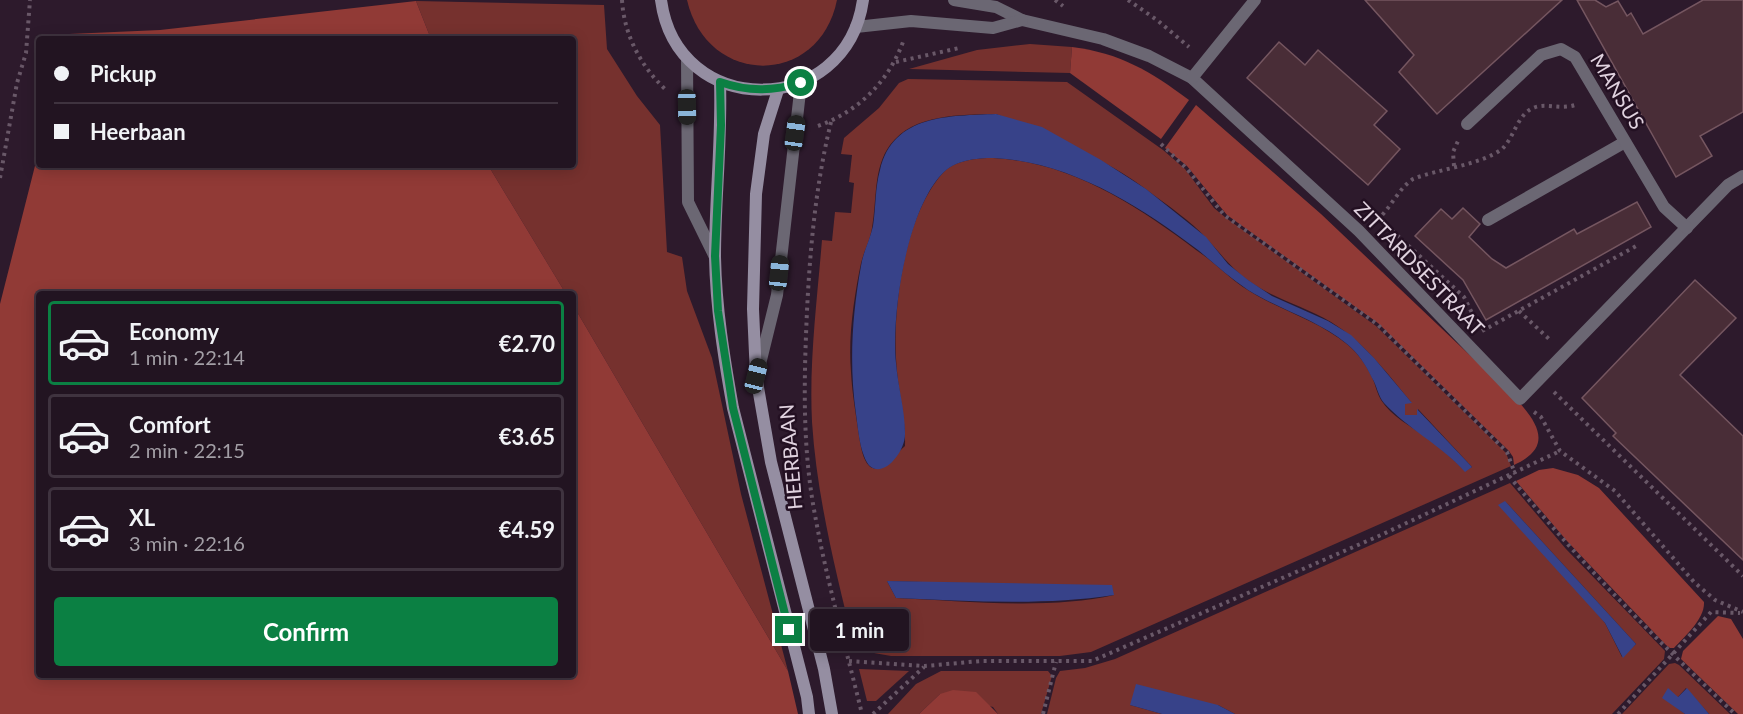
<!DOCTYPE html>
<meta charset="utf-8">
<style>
body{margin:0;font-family:Lato,sans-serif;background:#2e212e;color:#f1f3f6;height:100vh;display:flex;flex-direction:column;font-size:22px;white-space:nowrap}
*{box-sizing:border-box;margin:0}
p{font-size:20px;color:#a29ea5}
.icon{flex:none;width:33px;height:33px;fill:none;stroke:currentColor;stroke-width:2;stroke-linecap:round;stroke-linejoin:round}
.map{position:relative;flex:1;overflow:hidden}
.sheet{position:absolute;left:36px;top:291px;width:540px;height:387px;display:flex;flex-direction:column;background:#221421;border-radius:6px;box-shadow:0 3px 15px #0003,0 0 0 2px #3f333f}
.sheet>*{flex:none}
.guide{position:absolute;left:36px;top:36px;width:540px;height:132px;border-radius:6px;box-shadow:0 3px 15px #0003,0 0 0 2px #3f333f;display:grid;align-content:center;height:132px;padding:0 18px;background:#221421}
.end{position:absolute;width:27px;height:27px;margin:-14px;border:8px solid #0b8043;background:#fff;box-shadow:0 0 0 3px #fff}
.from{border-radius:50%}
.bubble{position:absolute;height:42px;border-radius:6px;background:#221421;box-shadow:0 3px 15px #0003,0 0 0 2px #3f333f;font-size:20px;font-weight:700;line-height:42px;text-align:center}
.car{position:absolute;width:18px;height:36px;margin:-18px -9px;border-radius:8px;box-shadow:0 0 4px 2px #0007;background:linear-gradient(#222 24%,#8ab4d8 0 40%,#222 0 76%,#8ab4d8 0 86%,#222 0)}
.guide b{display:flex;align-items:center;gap:21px;height:57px;font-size:22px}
.guide b+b{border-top:2px solid #3f333f}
.guide i{width:15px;height:15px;background:#f1f3f6}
ul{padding:10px 0 0;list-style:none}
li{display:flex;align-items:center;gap:18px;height:84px;margin:0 12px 9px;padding:0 6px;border:3px solid #3f333f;border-radius:6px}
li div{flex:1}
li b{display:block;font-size:22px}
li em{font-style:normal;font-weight:700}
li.on{border-color:#0b8043}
li>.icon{width:54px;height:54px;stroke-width:1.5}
.button{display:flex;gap:12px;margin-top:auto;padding:12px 18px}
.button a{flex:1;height:69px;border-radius:6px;background:#0b8043;color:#fff;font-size:24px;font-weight:700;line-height:69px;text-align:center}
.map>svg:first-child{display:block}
.green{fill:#76312e;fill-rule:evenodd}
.forest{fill:#913a36}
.water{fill:#374289}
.building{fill:#492d37;stroke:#755660;stroke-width:1.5}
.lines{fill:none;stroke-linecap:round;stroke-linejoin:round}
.path{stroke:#695868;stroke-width:4;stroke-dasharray:3 4.5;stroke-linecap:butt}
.lane{stroke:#6b6773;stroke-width:12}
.street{stroke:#6b6773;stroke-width:12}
.secondary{stroke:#958ea2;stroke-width:12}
.route{stroke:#0b8043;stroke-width:8}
.labels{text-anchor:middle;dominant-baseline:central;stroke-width:5;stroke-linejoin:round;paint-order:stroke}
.street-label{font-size:20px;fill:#e0d2df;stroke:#231022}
</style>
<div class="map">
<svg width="1743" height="714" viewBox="0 0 1743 714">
<rect width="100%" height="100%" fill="#2d1a2c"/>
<g class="green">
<path d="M 687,0 L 837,0 C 819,88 707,87 687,0 Z"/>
<path d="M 416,1 L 604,5 L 607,49 L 637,96 L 660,125 L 667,252 L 682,257 L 687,291 L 712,358 L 741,494 L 788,671 L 573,305 L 573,294 L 566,294 L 488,165 L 573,165 L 573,39 L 431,39 Z"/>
<path d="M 1030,44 L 1072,47 L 1070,73 L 909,69 L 977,50 Z"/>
<path d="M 908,79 L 1067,82 L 1163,150 L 1185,169 L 1214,208 L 1226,218 L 1376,326 L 1506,453 L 1511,466 L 1091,652 L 1060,656 L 891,656 L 874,653 L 854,646 C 836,572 817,498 812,422 C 809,362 817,301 822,240 L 832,241 L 835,212 L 851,213 L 854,183 L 849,182 L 852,155 L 841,154 L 844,138 L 879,108 L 899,83 ZM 996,114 C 1048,136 1102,156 1147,190 C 1167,205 1191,221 1207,239 C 1221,254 1232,269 1249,281 C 1274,299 1304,306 1331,322 C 1364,342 1387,373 1411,402 L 1405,403 L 1405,415 L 1417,415 L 1418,409 L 1472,467 L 1465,471 C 1453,459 1441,448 1427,438 C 1412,427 1391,416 1381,400 C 1378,395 1376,388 1374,382 C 1369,369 1359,354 1348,345 C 1317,319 1277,310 1243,287 C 1227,276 1213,261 1196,250 C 1136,205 1071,162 993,158 C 977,158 954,160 942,174 C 905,216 893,304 896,358 C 897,388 906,416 905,446 L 881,468 C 864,474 861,447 859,436 C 856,415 852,393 851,372 C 848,337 854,297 861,263 C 864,251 870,241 872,228 C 877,201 873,168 890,145 C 914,113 961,115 996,114 ZM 887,581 L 996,584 L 1114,595 C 1050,610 962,601 896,598 Z"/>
<path d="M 1510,483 L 1566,549 L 1665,651 L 1664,659 L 1612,714 L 1235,714 L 1218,705 L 1130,705 L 1162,714 L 1047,714 L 1056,678 L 1060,671 L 1085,668 L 1115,659 ZM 1505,501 L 1636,644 L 1622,657 L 1605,623 Z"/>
<path d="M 1675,663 L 1679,665 L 1730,714 L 1709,714 L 1686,688 L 1678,697 L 1667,700 L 1685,714 L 1622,714 L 1669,664 Z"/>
<path d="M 859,669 L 909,671 L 876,701 L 867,701 Z"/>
<path d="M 941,671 L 1048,671 L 1052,676 L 1041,714 L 998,714 L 993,707 L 940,694 L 919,714 L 888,714 L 916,684 Z"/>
</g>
<g class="forest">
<path d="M 416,1 L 431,39 L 67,39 L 69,34 L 160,30 Z"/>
<path d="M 1072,47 C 1120,53 1150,71 1189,100 L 1161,139 L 1070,73 Z"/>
<path d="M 1196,105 L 1321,214 L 1517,400 C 1540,425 1552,448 1514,465 L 1513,457 L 1509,451 L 1378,323 L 1227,215 L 1187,166 L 1165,148 Z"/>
<path d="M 39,150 L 39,165 L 488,165 L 566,294 L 39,294 L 39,675 L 573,675 L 573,305 L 788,671 L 798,714 L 0,714 L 0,304 Z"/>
<path d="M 1553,468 L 1578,475 L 1599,488 L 1704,602 C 1705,619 1685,636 1674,648 L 1670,648 L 1666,645 L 1567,541 L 1516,481 L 1539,470 Z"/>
<path d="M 1718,616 L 1731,619 L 1743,639 L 1743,714 L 1738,714 L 1681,659 L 1683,651 Z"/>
<path d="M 953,690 L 976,692 L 998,714 L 919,714 L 940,694 Z"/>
</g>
<g class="water">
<path d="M 996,114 L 1042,127 L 1101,160 L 1146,189 L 1206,237 L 1228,264 L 1248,280 L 1272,296 L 1328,321 L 1351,335 L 1374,358 L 1412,403 L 1405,404 L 1405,415 L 1417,415 L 1417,409 L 1472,467 L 1465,472 C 1441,445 1408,429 1384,403 C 1378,396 1377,386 1372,378 C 1366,365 1358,353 1347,344 C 1318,320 1280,310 1248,290 C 1230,278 1215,264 1198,250 C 1139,205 1070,162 994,158 C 976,158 955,160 942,174 C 907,210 891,314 896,363 C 898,387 905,410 905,433 C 906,455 875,488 864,456 C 859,443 858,428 856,414 C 849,364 852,316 861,266 C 863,252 870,240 873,226 C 876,207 875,188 880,170 C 893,114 950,116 996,114 Z"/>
<path d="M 1505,501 L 1636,644 L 1623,658 L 1605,623 L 1498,505 Z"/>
<path d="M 887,581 L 1112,585 L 1114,595 C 1042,606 969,601 896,598 Z"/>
<path d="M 1136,684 L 1218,705 L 1235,714 L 1162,714 L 1130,705 Z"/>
<path d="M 1668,688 L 1678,697 L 1687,688 L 1709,714 L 1685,714 L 1662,698 Z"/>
</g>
<g class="building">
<path d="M 1365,0 L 1562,0 L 1437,114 L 1399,72 L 1414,55 Z"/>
<path d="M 1577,0 L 1595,0 L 1606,7 L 1618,1 L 1627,16 L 1631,13 L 1643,34 L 1703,0 L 1743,0 L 1743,112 L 1700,136 L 1712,156 L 1676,177 Z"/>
<path d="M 1279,42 L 1305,65 L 1318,50 L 1387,111 L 1374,125 L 1400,149 L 1368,185 L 1247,78 Z"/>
<path d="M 1637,202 L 1651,227 L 1486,320 L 1463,280 L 1415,236 L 1441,209 L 1452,219 L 1463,208 L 1480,224 L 1469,237 L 1492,259 L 1506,268 L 1574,229 L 1577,234 Z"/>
<path d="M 1695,280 L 1736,318 L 1680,375 L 1743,436 L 1743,560 L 1613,436 L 1616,433 L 1582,398 Z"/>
</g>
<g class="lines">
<g class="path">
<path d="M 622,0 C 624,35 641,67 667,91"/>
<path d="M 1055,0 L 1063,6"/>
<path d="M 1128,0 L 1157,20 L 1189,47"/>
<path d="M 896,62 L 959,48"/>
<path d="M 831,122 C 816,183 810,248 807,311 C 804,379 802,447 815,515 C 827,582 846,648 862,714"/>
<path d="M 818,126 C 859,111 888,82 903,42"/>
<path d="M 1161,144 L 1187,169 L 1224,215 L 1377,324 L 1507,452 L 1515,474"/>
<path d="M 1454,166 L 1453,152 L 1458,141"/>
<path d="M 0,178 L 17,83 L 26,53 L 30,0"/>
<path d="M 1377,220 C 1391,208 1398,189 1413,179 C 1438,169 1481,165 1502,149 C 1514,138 1517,115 1533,108 C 1547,102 1560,111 1578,104"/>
<path d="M 1386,225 L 1464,297 L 1475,319"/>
<path d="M 1519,311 L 1549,339"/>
<path d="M 1482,331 L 1638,245"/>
<path d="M 1554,392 L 1743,576"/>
<path d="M 1534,412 L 1541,417 L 1560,451 L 1615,491 L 1694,582 L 1715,600 L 1743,612"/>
<path d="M 1509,476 C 1579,561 1655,639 1735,714"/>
<path d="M 849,661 L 925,666 L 981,661 L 1092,661 L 1381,535 L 1560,451"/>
<path d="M 873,714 L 924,667"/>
<path d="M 1043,714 L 1056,662"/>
<path d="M 1618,714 L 1711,612 L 1740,613"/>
</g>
<g class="lane">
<path d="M 687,59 L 688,202 L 715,257"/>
<path d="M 1488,220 L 1625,142"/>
<path d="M 758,372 L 777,295 L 801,83"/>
</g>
<g class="street">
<path d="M 954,0 L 996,7 L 1022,20 L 1103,39 L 1149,56 L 1192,78 L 1359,231 L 1520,399 L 1728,185 L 1743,176"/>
<path d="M 856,27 L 911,21 L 993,28 L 1022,20"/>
<path d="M 1192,78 L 1255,0"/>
<path d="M 1467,124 L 1541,55 L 1561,49 L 1575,57 L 1664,207 L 1687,228"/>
</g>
<g class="secondary">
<path d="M 661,0 C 677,120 846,119 863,0"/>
<path d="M 720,82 C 722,140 715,198 715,257 C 716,308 724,358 733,408 L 807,697 L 809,714"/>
<path d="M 778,90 L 764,134 L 756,194 L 753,309 L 756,376 L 771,462 L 824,669 L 832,714"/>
</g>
</g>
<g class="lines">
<path class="route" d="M 789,630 L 733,408 L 718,311 L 715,256 L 721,125 L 720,82 C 749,92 772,91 801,83"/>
</g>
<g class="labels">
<g class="street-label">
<text transform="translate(1618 91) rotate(59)">MANSUS</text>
<text transform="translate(1420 268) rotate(46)">ZITTARDSESTRAAT</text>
<text transform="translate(790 457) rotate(-95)">HEERBAAN</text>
</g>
</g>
</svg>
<i class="end from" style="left:801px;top:83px"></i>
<i class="end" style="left:789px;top:630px"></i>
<div class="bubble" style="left:810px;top:609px;width:99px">1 min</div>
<i class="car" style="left:687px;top:107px;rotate:179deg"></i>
<i class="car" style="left:795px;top:133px;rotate:8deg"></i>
<i class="car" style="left:779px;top:273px;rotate:6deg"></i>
<i class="car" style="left:756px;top:376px;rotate:14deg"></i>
<div class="guide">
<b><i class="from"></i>Pickup</b>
<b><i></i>Heerbaan</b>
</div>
<section class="sheet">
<ul>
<li class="on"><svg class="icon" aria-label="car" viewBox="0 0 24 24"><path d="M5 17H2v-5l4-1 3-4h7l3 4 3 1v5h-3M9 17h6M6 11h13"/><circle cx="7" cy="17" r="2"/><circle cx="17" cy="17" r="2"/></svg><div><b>Economy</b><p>1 min · 22:14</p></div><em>€2.70</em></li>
<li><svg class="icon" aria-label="car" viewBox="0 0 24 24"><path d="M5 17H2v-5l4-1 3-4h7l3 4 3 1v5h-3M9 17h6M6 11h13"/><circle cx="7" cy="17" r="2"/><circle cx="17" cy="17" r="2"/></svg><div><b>Comfort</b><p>2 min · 22:15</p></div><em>€3.65</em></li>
<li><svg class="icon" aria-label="car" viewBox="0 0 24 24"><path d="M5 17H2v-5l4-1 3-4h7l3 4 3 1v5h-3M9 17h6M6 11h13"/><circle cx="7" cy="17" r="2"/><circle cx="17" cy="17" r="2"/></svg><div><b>XL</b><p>3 min · 22:16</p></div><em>€4.59</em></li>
</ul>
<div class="button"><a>Confirm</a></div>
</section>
</div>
